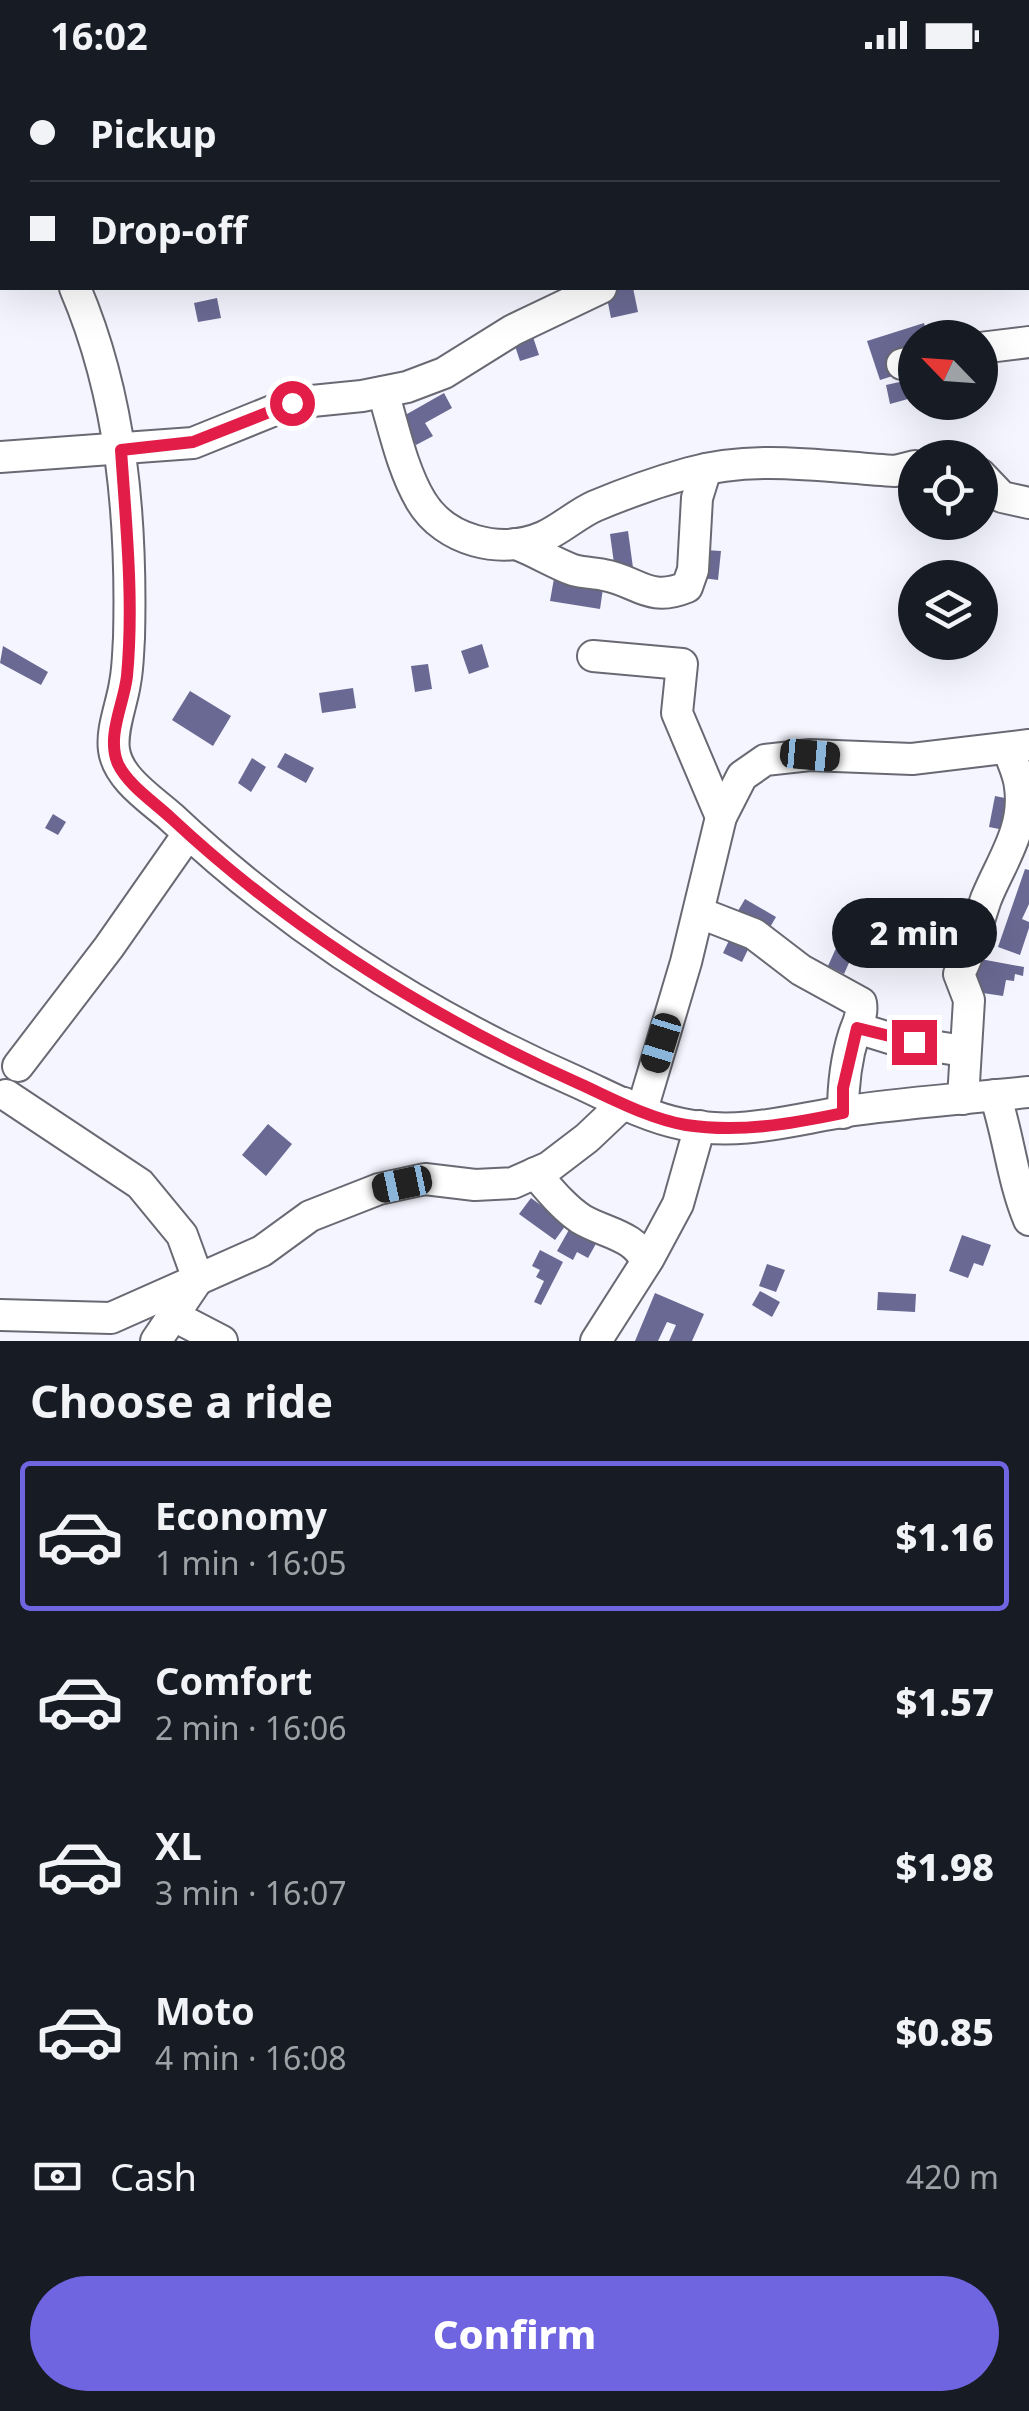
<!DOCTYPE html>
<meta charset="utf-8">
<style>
body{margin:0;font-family:"Noto Sans",sans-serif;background:#20242c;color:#f1f3f6;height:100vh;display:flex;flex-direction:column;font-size:38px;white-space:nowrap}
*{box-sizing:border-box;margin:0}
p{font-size:32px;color:#9ea1a6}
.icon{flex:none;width:55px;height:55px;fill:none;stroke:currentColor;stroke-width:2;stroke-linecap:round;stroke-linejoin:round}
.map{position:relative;height:1271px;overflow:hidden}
.drawer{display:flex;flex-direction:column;background:#171b24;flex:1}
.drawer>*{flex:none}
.top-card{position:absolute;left:0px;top:0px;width:1030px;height:220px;box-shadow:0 10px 40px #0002;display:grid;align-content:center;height:220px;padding:0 30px;background:#171b24}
.needle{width:65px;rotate:295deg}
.controls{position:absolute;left:898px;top:250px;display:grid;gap:20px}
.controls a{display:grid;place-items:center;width:100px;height:100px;border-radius:50%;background:#171b24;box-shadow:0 10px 40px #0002;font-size:50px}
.end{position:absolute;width:45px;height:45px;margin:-22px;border:12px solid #e11d48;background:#fff;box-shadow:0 0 0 5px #fff}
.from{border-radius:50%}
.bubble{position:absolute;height:70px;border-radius:35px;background:#171b24;box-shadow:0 10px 40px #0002;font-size:32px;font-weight:800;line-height:70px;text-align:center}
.car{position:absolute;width:30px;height:60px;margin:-30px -15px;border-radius:12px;box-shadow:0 0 8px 2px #0007;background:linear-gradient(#222 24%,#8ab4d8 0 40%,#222 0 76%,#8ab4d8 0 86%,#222 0)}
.top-card b{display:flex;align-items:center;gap:35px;height:95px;font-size:38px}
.top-card b+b{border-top:2px solid #363941}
.top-card i{width:25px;height:25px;background:#f1f3f6}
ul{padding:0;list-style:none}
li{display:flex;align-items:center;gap:30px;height:150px;margin:0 20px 15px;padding:0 10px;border:5px solid transparent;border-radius:10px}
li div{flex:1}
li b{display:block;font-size:38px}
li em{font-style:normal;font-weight:800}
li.active{border-color:#7065e0}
li>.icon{width:90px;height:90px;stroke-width:1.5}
h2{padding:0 30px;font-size:45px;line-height:120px}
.pay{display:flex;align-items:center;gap:25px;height:110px;padding:0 30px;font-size:38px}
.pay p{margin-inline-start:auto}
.action{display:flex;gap:20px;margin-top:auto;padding:20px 30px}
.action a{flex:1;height:115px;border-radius:60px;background:#7065e0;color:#fff;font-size:40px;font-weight:800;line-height:115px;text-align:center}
.status{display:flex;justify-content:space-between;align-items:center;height:70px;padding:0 50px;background:#171b24;direction:ltr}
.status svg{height:28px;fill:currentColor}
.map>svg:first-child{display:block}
.building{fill:#6a6993}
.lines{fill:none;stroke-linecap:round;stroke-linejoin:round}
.minor-casing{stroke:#696973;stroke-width:34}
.minor{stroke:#fff;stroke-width:30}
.route{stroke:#e11d48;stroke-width:12}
</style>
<div class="status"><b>16:02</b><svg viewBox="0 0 49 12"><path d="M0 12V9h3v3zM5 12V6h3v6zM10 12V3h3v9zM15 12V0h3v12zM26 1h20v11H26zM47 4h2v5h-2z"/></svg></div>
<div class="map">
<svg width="1029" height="1271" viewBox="0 0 1029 1271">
<rect width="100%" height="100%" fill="#f4f5fe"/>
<g class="building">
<path d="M 605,218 L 633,218 L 638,242 L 611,248 Z"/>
<path d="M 217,228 L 221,248 L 198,252 L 194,233 Z"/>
<path d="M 528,252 L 539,285 L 520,291 L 509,258 Z"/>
<path d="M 924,253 L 928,268 L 915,268 L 915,278 L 899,304 L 880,310 L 867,271 Z"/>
<path d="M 915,298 L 915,327 L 890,334 L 886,315 L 913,309 L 911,299 Z"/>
<path d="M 444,323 L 452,338 L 425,353 L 433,366 L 416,375 L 400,348 Z"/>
<path d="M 628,461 L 634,505 L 616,508 L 610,464 Z"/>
<path d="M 705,480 L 721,481 L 718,510 L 702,508 Z"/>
<path d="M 571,485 L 592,488 L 590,502 L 605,505 L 600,539 L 550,531 L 556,497 Z"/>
<path d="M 482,574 L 489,597 L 469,604 L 461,581 Z"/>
<path d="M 3,576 L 48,602 L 41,615 L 0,593 Z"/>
<path d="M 428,594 L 432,619 L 415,622 L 411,596 Z"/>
<path d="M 353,618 L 356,638 L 322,643 L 319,623 Z"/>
<path d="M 190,621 L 231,646 L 213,676 L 172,650 Z"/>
<path d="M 285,683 L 314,698 L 306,713 L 277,697 Z"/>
<path d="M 252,688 L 266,697 L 251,722 L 238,713 Z"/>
<path d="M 995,726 L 1010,729 L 1004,760 L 989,757 Z"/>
<path d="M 53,744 L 66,752 L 58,765 L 45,758 Z"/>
<path d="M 1025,799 L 1029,800 L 1029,834 L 1022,849 L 1029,852 L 1029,858 L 1020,885 L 998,877 Z"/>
<path d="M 745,829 L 776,847 L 766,864 L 735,846 Z"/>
<path d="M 849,849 L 865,857 L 844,904 L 828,896 Z"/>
<path d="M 735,858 L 754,867 L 742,892 L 723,883 Z"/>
<path d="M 975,888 L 1024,897 L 1023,906 L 1015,904 L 1014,911 L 1006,910 L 1003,926 L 969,921 Z"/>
<path d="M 268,1054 L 292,1074 L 266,1106 L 242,1085 Z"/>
<path d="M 531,1128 L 542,1136 L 574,1144 L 555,1170 L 519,1144 Z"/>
<path d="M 575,1149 L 602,1163 L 588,1188 L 577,1182 L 573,1190 L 557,1181 Z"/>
<path d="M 962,1165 L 991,1175 L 983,1196 L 974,1193 L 968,1208 L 949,1201 Z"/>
<path d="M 540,1180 L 563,1192 L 541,1235 L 534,1232 L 544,1211 L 536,1207 L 540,1200 L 532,1196 Z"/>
<path d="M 767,1194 L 785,1200 L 776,1222 L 759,1216 Z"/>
<path d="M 760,1221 L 780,1232 L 772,1247 L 752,1235 Z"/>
<path d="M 878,1222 L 916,1224 L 915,1242 L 877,1240 Z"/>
<path d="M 655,1223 L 704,1244 L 692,1271 L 669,1271 L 676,1255 L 667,1252 L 658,1271 L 635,1271 Z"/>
</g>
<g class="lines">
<g class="minor-casing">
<g id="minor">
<path d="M 955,0 L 957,2"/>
<path d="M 0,53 L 2,59"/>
<path d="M 1028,131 L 1029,131"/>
<path d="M 1028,171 L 1029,177"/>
<path d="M 75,218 C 122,328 132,449 129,568 C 128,583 128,598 125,613 C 122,634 111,659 114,680 C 118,709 152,730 172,748 C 290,859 428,947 577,1012 C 610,1027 646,1047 682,1054 C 742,1067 797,1048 855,1040 C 913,1032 971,1028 1029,1022"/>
<path d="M 980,278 L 1029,272"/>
<path d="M 902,294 L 915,291"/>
<path d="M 383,322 C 394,358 402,399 421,431 C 445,471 501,485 543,467 C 561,459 577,444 595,436 C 626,423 657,412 689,403 C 756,384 827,397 895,401 L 915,396"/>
<path d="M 0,387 L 193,373 L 292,333 L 362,326 L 407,317 L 444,303 L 513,260 L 601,218"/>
<path d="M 980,404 L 1002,427 L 1029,433"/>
<path d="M 516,474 C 535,481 554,493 573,500 C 584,503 594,503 604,505 C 638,511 648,533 687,517 L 693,500 L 697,428 L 706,399"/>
<path d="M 593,586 L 682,594 L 677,643 L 721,747"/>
<path d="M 700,843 L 754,864 L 801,900 L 861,933 C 863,945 858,952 854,964 C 846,989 843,1017 843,1043"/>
<path d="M 857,958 L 899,971 L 964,981"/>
<path d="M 18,996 L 109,877 L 188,764"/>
<path d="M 6,1025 L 140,1114 L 182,1165 L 198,1209 L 156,1271"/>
<path d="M 995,1025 C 1009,1067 1012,1109 1029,1150"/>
<path d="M 963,1029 L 969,930 L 959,904 C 972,880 977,855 986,829 C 1001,792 1026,759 1020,717 C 1019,704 1012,691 1008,679"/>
<path d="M 642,1040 L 686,892 L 721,747 L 742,706 L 765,690 L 810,685 L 912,689 L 1029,675"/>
<path d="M 535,1103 C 549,1119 563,1137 581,1149 C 604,1163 636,1165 646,1192"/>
<path d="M 0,1245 L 111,1248 L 262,1181 L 310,1146 L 379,1119 L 425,1109 L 475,1115 L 513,1113 L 549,1097 L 587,1068 L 624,1033"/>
<path d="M 174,1246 L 222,1271"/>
<path d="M 596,1271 L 649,1188 L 678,1134 L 700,1056"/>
</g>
</g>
<use href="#minor" class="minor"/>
</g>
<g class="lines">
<path class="route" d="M 292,333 L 193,372 L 121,380 C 126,454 134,531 127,606 C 124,634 106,666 118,694 C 128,715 154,732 171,748 C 291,860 430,947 580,1014 C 613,1029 650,1049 686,1055 C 739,1063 791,1054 843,1043 L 843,1018 L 857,958 L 914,972"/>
</g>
</svg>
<div class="controls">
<a><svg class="needle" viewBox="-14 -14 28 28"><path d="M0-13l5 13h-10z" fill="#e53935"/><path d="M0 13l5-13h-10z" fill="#9ea1a6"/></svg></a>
<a><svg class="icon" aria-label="locate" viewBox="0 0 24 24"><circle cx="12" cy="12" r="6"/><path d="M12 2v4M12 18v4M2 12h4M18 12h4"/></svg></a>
<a><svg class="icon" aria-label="layers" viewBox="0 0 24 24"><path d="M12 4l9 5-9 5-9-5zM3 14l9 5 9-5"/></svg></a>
</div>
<i class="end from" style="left:292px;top:333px"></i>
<i class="end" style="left:914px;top:972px"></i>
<div class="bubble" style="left:832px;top:828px;width:165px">2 min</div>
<i class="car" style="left:810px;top:685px;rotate:95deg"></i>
<i class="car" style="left:661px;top:973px;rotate:197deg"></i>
<i class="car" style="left:402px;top:1114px;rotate:258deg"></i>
<div class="top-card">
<b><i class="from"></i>Pickup</b>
<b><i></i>Drop-off</b>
</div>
</div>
<section class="drawer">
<h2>Choose a ride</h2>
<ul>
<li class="active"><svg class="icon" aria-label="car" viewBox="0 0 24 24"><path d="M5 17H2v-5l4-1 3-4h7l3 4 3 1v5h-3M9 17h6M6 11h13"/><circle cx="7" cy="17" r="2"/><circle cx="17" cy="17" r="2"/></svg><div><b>Economy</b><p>1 min · 16:05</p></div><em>$1.16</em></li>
<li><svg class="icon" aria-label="car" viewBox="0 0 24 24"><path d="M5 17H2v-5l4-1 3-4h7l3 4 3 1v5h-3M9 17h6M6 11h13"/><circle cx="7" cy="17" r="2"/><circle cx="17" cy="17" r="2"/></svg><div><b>Comfort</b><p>2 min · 16:06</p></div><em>$1.57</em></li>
<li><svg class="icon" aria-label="car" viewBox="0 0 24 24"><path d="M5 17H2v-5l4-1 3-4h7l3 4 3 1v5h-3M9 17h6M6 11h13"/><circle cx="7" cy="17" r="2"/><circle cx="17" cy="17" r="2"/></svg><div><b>XL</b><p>3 min · 16:07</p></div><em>$1.98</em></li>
<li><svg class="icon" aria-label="car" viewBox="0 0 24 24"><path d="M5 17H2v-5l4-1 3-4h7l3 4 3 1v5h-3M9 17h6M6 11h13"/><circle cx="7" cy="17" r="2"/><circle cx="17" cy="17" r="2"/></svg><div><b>Moto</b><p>4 min · 16:08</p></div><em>$0.85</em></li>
</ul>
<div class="pay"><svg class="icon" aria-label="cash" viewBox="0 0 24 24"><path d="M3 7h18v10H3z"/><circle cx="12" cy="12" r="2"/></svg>Cash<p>420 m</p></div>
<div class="action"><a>Confirm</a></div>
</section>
